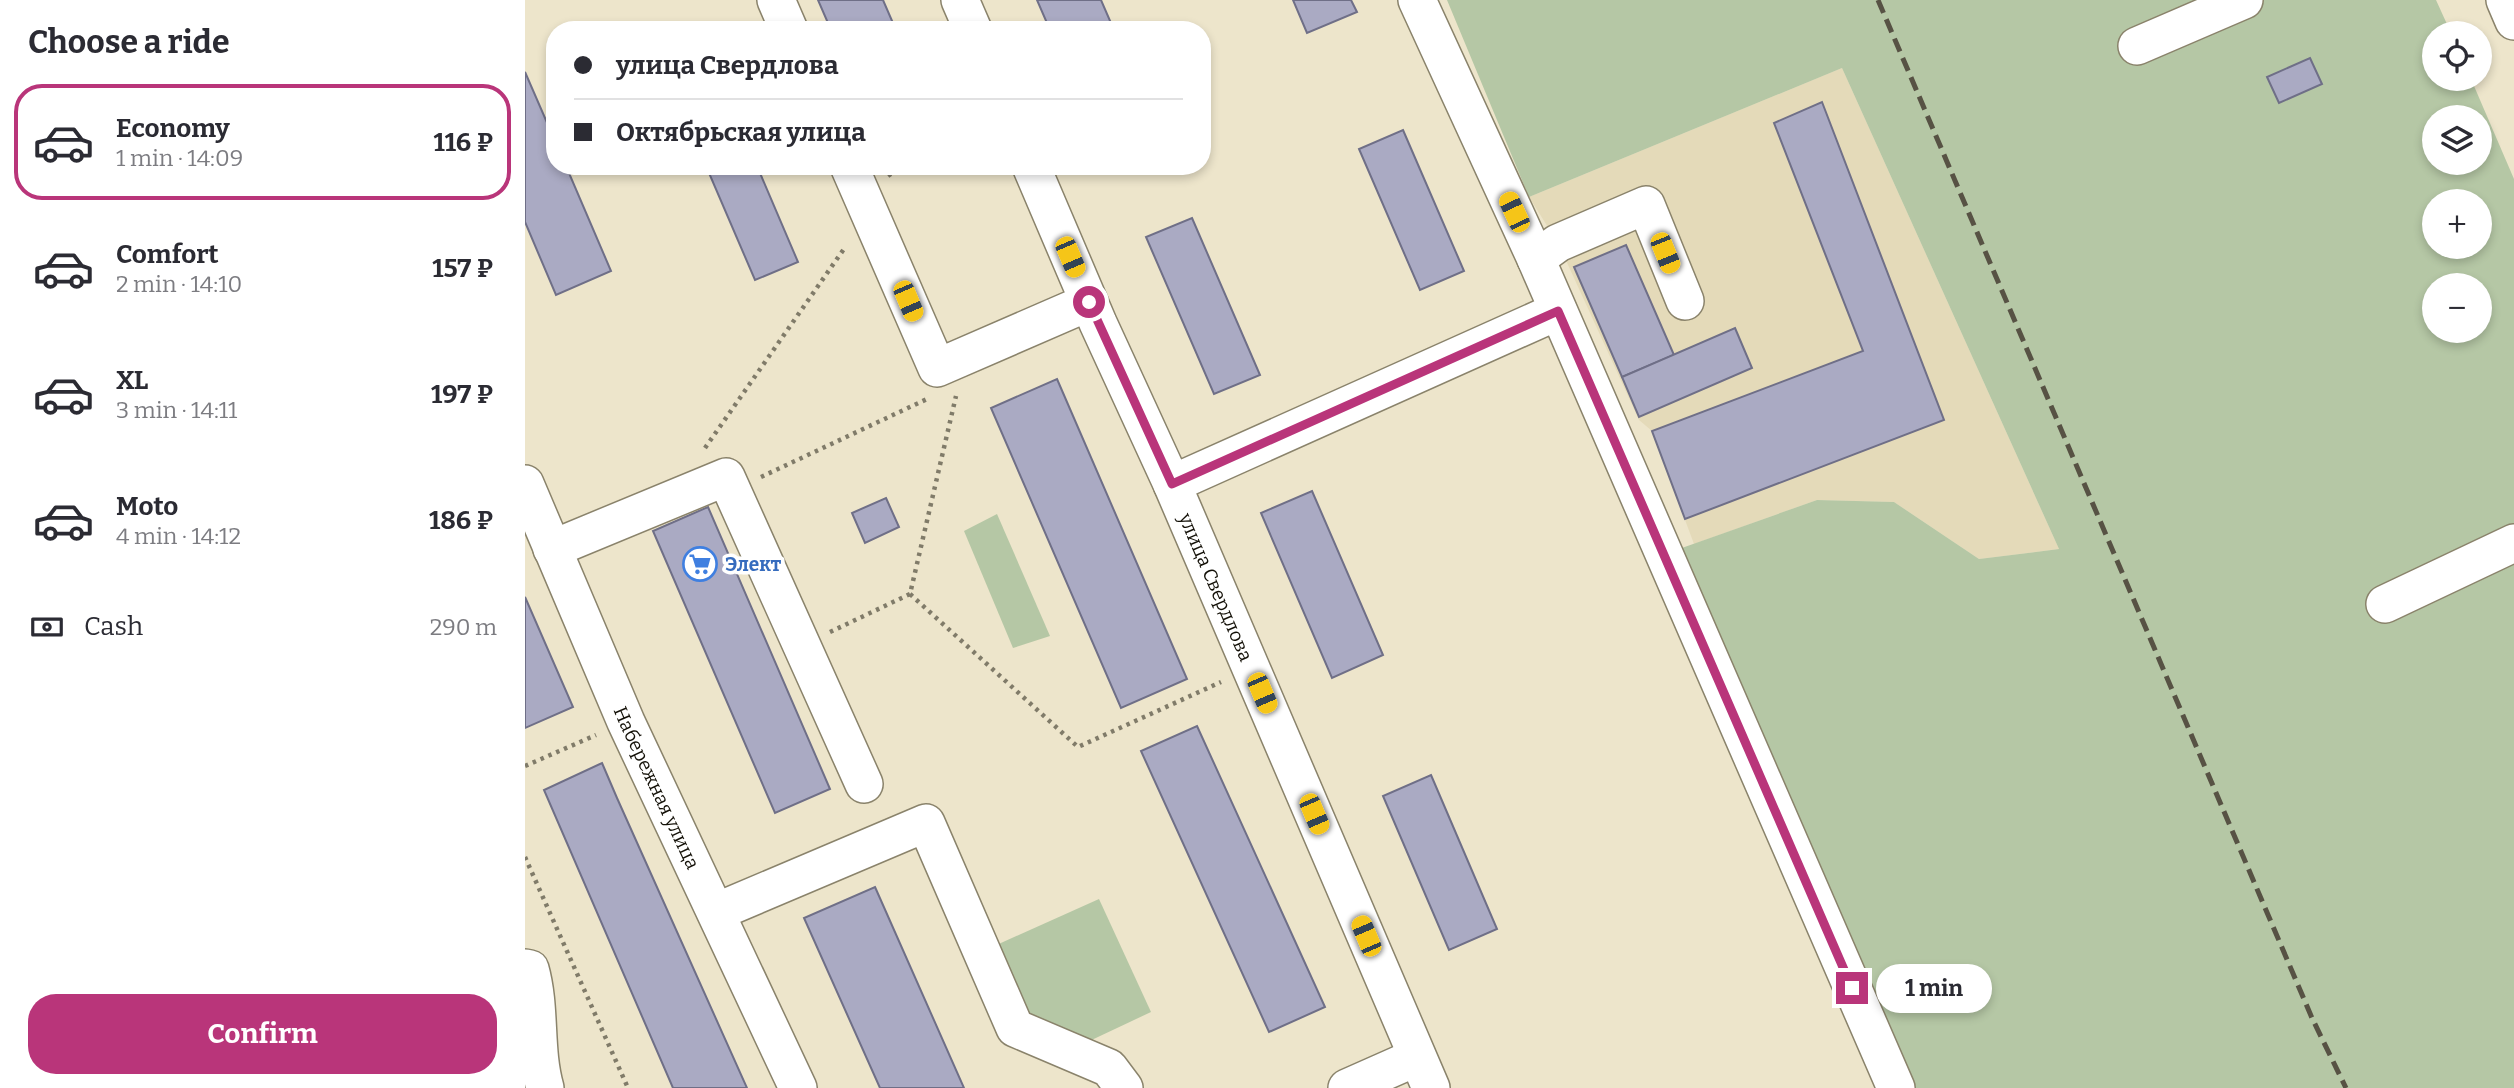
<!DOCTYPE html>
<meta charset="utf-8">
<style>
body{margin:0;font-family:Bitter,serif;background:#f7f7f7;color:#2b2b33;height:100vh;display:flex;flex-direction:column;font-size:26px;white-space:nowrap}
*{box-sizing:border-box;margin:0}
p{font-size:23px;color:#7c7c81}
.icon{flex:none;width:38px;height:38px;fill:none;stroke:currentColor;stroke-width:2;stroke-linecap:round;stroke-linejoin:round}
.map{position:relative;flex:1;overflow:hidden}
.details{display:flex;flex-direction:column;background:#fff;width:525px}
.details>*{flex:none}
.top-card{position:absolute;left:21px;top:21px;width:665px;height:154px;border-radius:28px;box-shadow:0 4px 10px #0003;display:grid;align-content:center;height:154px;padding:0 28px;background:#fff}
.controls{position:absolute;left:1897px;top:21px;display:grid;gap:14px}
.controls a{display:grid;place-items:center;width:70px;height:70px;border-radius:50%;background:#fff;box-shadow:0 4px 10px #0003;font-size:35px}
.end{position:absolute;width:32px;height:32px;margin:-16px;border:9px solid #b9357a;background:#fff;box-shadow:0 0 0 4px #fff}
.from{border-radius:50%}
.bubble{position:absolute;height:49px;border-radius:24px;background:#fff;box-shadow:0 4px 10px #0003;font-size:23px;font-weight:700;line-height:49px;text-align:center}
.car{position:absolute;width:21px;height:42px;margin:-21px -10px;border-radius:9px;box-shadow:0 0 5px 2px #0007;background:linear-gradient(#f5c518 24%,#345 0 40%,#f5c518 0 76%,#345 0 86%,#f5c518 0)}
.top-card b{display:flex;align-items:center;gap:24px;height:66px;font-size:26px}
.top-card b+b{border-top:2px solid #e1e1e2}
.top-card i{width:18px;height:18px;background:#2b2b33}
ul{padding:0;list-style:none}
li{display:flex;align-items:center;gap:21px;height:116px;margin:0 14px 10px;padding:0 14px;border:4px solid transparent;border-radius:28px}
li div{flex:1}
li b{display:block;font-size:26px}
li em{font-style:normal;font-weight:700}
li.current{border-color:#b9357a}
li>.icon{width:63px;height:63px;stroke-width:1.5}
h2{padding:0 28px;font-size:32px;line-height:84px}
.pay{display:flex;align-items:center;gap:18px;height:77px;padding:0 28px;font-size:26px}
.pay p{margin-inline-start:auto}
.cta{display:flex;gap:14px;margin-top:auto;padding:14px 28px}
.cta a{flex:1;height:80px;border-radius:28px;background:#b9357a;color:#fff;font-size:28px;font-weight:700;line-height:80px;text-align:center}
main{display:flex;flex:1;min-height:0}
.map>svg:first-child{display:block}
.built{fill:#e4dab9}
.green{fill:#b5c7a5;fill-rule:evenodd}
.building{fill:#aaaac3;stroke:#6f6f87;stroke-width:2}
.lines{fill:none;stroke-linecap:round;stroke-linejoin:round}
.minor-casing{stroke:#8a836b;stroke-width:40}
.path{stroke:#807b69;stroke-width:4.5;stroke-dasharray:3.5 5;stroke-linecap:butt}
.minor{stroke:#fff;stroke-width:37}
.rail{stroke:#575244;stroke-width:5;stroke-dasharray:14 7;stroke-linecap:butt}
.route{stroke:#b9357a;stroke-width:9}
.labels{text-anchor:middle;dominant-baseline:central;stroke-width:7;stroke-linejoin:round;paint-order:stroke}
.shop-label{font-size:19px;font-weight:bold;fill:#366cbe;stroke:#fff;text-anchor:start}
.street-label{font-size:19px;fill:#131007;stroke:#fff}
</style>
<main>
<section class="details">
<h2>Choose a ride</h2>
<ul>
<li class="current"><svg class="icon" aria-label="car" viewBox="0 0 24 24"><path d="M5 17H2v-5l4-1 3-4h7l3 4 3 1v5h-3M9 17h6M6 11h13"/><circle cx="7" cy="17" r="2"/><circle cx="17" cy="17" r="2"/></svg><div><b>Economy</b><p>1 min · 14:09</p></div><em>116 ₽</em></li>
<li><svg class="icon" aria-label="car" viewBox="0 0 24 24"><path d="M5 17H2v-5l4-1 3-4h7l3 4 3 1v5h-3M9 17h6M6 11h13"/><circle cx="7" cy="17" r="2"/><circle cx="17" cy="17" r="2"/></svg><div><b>Comfort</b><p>2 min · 14:10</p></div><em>157 ₽</em></li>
<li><svg class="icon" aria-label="car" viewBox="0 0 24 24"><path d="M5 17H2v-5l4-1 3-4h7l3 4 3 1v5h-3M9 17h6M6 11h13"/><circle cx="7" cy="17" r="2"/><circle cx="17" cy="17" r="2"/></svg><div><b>XL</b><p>3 min · 14:11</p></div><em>197 ₽</em></li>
<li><svg class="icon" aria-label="car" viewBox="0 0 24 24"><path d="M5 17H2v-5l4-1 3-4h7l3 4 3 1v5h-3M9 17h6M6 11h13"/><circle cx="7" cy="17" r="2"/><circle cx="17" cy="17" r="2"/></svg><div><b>Moto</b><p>4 min · 14:12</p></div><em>186 ₽</em></li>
</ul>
<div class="pay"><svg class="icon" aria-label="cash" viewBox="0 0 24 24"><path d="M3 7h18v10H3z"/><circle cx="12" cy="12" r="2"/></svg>Cash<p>290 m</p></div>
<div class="cta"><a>Confirm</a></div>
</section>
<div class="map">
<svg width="1989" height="1088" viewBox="0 0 1989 1088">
<rect width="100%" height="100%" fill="#ede5cb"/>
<path class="built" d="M 1317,68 L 1534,549 L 1454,559 L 1369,502 L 1292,500 L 1169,544 L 1127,431 L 1114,420 L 1033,243 L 1004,197 Z"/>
<g class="green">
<path d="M 922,0 L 1911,0 L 1926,33 L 1909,33 L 1909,79 L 1946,79 L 1989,179 L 1989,1088 L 1390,1088 L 1154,549 L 1292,500 L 1369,502 L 1454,559 L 1534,549 L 1317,68 L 1004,197 ZM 1909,117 L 1955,117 L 1955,163 L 1909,163 ZM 1909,201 L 1955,201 L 1955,247 L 1909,247 ZM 1909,285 L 1955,285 L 1955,331 L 1909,331 Z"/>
<path d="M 472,514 L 525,636 L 488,648 L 439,531 Z"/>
<path d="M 574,899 L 626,1012 L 556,1045 L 502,1022 L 467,947 Z"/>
</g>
<g class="building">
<path d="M 293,0 L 358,0 L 371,30 L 306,30 Z"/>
<path d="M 512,0 L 576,0 L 589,30 L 525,30 Z"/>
<path d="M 768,0 L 826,0 L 832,12 L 782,33 Z"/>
<path d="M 1785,58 L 1797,84 L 1754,103 L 1742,77 Z"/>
<path d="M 0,72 L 30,141 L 30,166 L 41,166 L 86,271 L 31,295 L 0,222 Z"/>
<path d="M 1297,102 L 1419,420 L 1160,519 L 1127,431 L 1338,351 L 1249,123 Z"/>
<path d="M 878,130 L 939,271 L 895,290 L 834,149 Z"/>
<path d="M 181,166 L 232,166 L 273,262 L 230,280 Z"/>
<path d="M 667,218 L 735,375 L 689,394 L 621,237 Z"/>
<path d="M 1101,245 L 1149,355 L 1097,377 L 1049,267 Z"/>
<path d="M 1210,328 L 1227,368 L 1114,417 L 1097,377 Z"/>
<path d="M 532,379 L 662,679 L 596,708 L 466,408 Z"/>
<path d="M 787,491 L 858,655 L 807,678 L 736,513 Z"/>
<path d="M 361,498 L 374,527 L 340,543 L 327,513 Z"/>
<path d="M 183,507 L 305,789 L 250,813 L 128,531 Z"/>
<path d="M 0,597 L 48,707 L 0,728 Z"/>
<path d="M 672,726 L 800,1007 L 744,1032 L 616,751 Z"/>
<path d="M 77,763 L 92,798 L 222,1088 L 148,1088 L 19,790 Z"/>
<path d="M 906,775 L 972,929 L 924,950 L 858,796 Z"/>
<path d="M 350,887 L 439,1088 L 355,1088 L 279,918 Z"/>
</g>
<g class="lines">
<g class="minor-casing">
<g id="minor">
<path d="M 251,0 L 264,30"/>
<path d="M 435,0 L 448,30"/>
<path d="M 892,0 L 1011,259 L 1371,1088"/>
<path d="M 1980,0 L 1989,21"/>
<path d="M 1612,46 L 1719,0"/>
<path d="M 324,166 L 412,368 L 564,302"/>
<path id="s1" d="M 506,166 L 573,323 L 647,484 L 906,1088"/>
<path d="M 1011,259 L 1033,243 L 1121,205 L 1160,301"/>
<path id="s2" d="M 0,484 L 101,722 L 273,1088"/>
<path d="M 647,484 L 1033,311"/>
<path d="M 27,549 L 201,477 L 339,784"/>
<path d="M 1860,604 L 1989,543"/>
<path d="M 191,912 L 401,823 L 490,1028 L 584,1068 L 599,1088"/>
<path d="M 0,968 L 5,969 C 16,1008 9,1049 20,1088"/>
<path d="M 822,1088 L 892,1057"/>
</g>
</g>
<g class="path">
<path d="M 363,176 L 376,166"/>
<path d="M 180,448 L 321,246"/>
<path d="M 236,477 L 402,399"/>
<path d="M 385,594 L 553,747 L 696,682"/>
<path d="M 305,632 L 385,594 L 431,396"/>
<path d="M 0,766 L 71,735"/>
<path d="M 0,857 L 103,1088"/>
</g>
<use href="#minor" class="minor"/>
<path class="rail" d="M 1353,0 L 1787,1018 L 1821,1088"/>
</g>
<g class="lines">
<path class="route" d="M 564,302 L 647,484 L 1033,311 L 1327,988"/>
</g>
<defs>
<g id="supermarket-ring" transform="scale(1.75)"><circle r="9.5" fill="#fff" stroke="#3f7fe0" stroke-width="1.5"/><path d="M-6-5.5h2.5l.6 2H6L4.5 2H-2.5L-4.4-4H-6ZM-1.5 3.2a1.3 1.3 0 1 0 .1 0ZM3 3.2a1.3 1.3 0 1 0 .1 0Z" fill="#3f7fe0"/></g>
</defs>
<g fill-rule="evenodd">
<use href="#supermarket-ring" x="175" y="564"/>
</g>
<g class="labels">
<g class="shop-label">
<text x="200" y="564">Элект</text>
</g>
<g class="street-label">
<text stroke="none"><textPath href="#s1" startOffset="460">улица Свердлова</textPath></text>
<text stroke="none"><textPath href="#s2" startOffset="331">Набережная улица</textPath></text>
</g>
</g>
</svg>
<div class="controls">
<a><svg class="icon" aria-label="locate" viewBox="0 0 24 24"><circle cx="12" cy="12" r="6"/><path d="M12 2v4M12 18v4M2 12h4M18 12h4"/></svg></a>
<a><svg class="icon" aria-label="layers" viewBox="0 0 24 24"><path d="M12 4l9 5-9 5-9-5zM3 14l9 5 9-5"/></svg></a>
<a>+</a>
<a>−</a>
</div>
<i class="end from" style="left:564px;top:302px"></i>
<i class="end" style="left:1327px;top:988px"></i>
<div class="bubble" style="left:1351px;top:964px;width:116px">1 min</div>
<i class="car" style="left:989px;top:212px;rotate:335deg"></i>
<i class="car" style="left:1140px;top:253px;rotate:158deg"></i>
<i class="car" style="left:545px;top:257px;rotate:157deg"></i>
<i class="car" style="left:383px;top:301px;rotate:157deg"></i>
<i class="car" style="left:737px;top:693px;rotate:157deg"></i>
<i class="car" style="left:789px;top:814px;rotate:157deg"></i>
<i class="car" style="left:841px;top:936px;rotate:337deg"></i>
<div class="top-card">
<b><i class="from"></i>улица Свердлова</b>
<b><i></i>Октябрьская улица</b>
</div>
</div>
</main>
